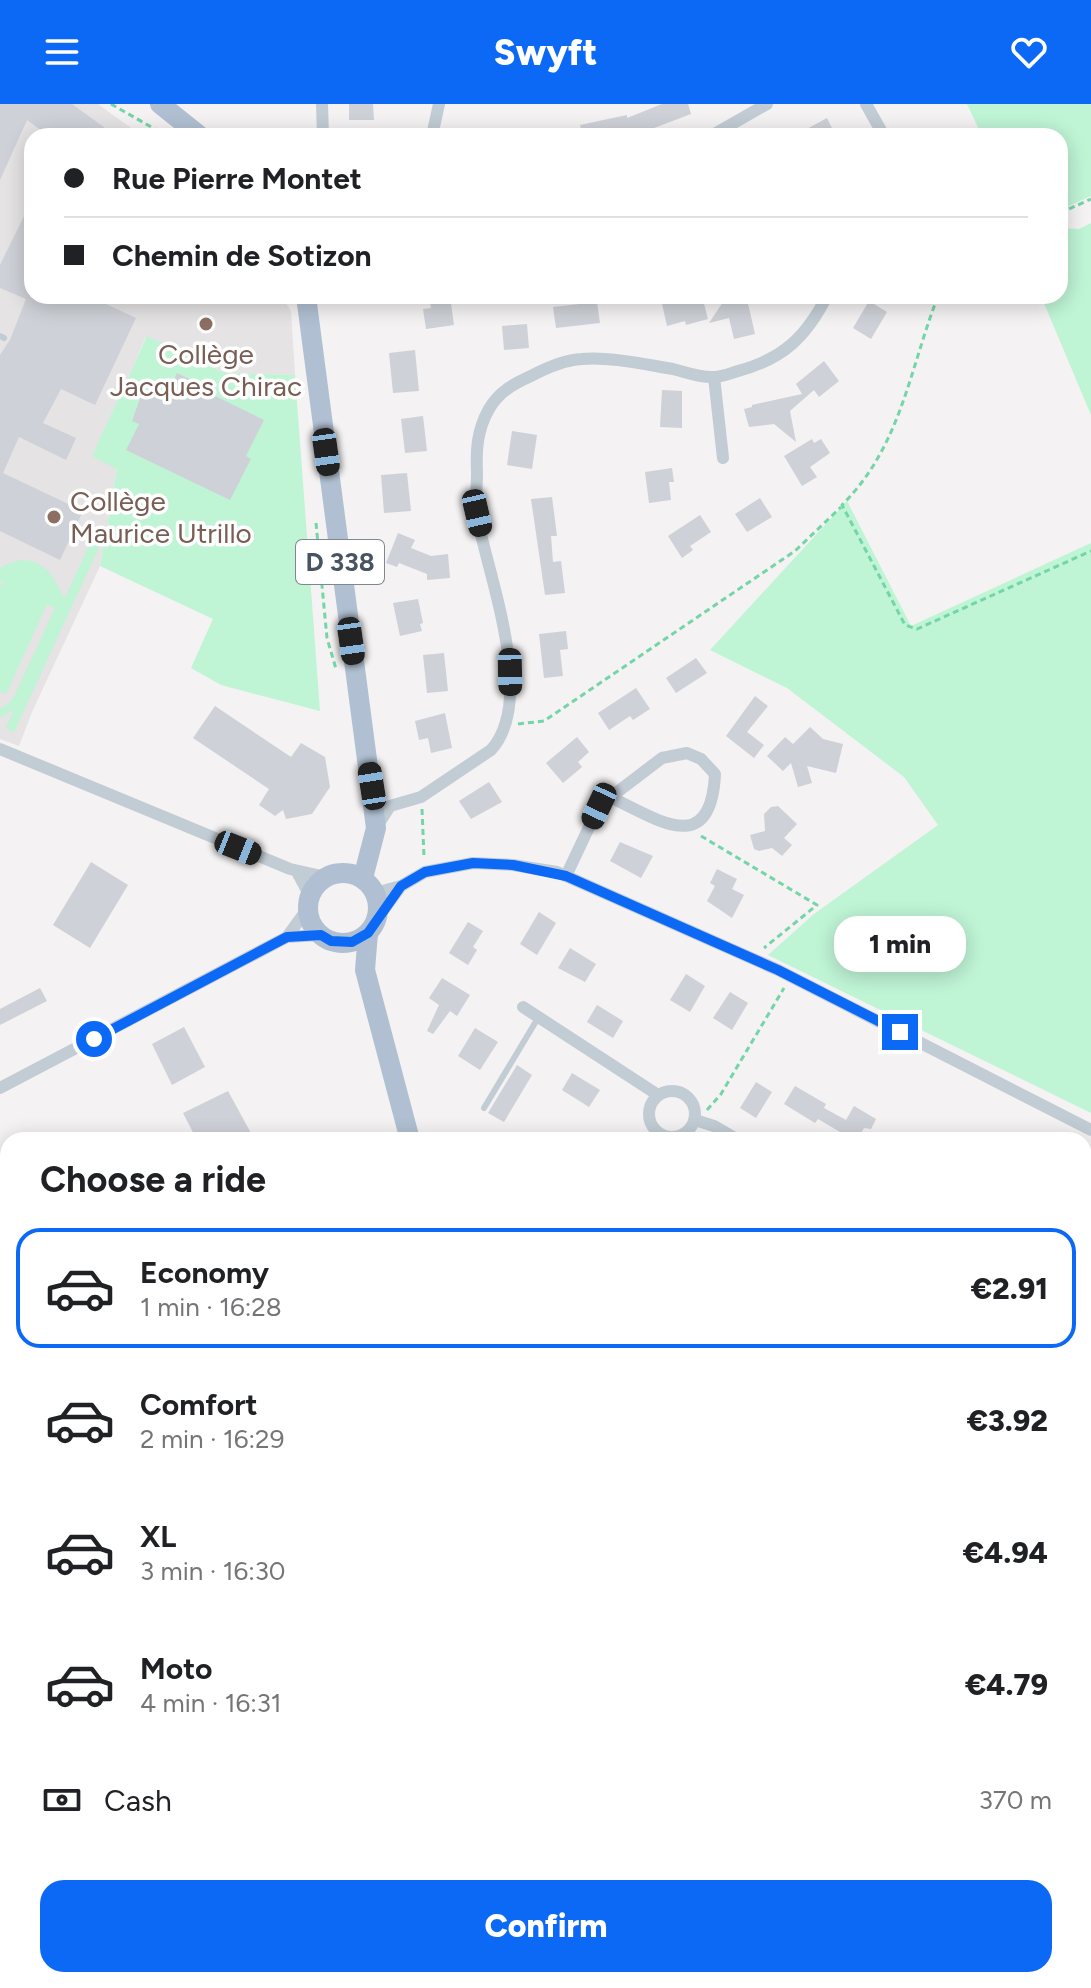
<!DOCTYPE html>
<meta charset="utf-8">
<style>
body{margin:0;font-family:Figtree,sans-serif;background:#f2f2f2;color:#202124;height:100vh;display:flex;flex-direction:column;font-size:30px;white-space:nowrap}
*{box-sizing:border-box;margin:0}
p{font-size:26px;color:#757577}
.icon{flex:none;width:44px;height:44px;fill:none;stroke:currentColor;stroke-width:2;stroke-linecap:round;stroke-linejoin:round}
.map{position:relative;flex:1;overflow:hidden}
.sheet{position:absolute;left:0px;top:1028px;width:1092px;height:856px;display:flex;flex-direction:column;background:#fff;border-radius:24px 24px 0 0;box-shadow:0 4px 20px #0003}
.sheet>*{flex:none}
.hud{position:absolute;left:24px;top:24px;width:1044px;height:176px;border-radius:24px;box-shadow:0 4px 20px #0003;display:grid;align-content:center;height:176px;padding:0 40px;background:#fff}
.end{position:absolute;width:36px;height:36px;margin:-18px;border:10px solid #0c69f5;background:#fff;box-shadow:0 0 0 4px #fff}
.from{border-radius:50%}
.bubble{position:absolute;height:56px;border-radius:24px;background:#fff;box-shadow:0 4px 20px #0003;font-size:26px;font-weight:800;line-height:56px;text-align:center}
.car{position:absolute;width:24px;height:48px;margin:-24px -12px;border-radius:10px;box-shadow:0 0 6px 2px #0007;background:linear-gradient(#222 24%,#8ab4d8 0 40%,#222 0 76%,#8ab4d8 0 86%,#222 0)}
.hud b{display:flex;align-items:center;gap:28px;height:76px;font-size:30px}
.hud b+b{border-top:2px solid #e0e0e0}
.hud i{width:20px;height:20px;background:#202124}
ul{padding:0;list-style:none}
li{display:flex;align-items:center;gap:24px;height:120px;margin:0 16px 12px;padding:0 24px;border:4px solid transparent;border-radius:24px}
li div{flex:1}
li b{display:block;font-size:30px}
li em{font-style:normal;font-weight:800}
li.current{border-color:#0c69f5}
li>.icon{width:72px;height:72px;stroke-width:1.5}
h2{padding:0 40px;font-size:36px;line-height:96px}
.pay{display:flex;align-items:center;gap:20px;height:88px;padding:0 40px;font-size:30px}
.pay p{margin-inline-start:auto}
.primary-button{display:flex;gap:16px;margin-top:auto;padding:16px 40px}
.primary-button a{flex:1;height:92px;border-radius:24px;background:#0c69f5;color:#fff;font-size:32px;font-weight:800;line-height:92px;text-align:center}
header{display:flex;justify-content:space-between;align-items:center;height:104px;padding:0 40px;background:#0c69f5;color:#fff;font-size:36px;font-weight:800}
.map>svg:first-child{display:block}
.education{fill:#e5e3e4}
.green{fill:#bff4d5}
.building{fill:#ced1d7}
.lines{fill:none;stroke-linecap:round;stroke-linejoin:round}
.path{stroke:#73d5a8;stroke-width:3;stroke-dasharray:6 4;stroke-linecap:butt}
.service{stroke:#c2ccd4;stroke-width:6}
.minor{stroke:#c2ccd4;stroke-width:12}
.tertiary{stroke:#c2ccd4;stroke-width:16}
.secondary{stroke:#c4cedc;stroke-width:18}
.primary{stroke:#b0c0d2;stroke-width:20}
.route{stroke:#0c69f5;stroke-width:10}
.education-dot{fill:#8d6e63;stroke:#fff;stroke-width:3}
.labels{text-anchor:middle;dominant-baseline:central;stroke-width:7;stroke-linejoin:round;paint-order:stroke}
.shield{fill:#fff;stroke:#7f8790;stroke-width:2}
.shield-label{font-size:26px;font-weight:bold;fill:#485461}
.education-label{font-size:28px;fill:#785e54;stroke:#fff}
</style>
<header><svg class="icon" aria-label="menu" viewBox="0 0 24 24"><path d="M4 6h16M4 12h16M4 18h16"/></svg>Swyft<svg class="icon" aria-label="heart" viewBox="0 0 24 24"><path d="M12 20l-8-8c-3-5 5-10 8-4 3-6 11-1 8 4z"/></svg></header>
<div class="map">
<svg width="1091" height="1884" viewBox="0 0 1091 1884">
<rect width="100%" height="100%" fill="#f4f2f2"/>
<path class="education" d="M 0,0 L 98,0 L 142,32 L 32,32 L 32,192 L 281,192 L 291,207 L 295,271 L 224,269 L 146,233 L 93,352 L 117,364 L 100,462 L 32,608 L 19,642 L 0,635 Z"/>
<g class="green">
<path d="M 967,0 L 1091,0 L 1091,92 L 1060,106 L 1060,32 L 982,32 Z"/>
<path d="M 1091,119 L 1091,311 L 1041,192 L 1060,192 L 1060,124 L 1079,125 Z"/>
<path d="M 147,232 L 224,269 L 295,271 L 320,607 L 221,581 L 191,564 L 213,515 L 100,462 L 117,365 L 92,352 Z"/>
<path d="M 847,397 L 911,522 L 1091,439 L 1091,1009 L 768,851 L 814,810 L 938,721 L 904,673 L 787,584 L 710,546 Z"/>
<path d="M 93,433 L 102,437 L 14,628 L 6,624 L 14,605 L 0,614 L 0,605 L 12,597 L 55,504 L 47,500 L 6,590 L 0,587 L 0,484 L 2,479 L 10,482 L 0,477 L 0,464 C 33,444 54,466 64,496 Z"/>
<path d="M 1091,1480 L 1091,1699 L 1084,1702 L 1084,1491 Z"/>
<path d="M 410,1876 L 550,1876 L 541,1884 L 428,1884 Z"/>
<path d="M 557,1876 L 677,1876 L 688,1884 L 581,1884 Z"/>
</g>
<g class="building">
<path d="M 0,0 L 72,0 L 116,32 L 49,32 L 27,16 L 0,76 Z"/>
<path d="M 349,0 L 373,0 L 374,16 L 349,16 Z"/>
<path d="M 662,0 L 688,0 L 691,10 L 633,32 L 582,32 L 580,21 L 627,11 L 627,14 Z"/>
<path d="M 827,14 L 836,32 L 794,32 Z"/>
<path d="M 32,96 L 32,192 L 89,192 L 136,214 L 95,301 L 61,285 L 43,319 L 76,334 L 66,356 L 19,333 L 3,369 L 83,407 L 60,456 L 0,427 L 0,251 L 10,236 L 26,195 L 0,184 L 0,161 Z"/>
<path d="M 429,192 L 450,192 L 454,221 L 426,225 L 423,205 L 431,204 Z"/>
<path d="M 697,192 L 702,192 L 708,215 L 686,221 L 685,217 L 667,222 L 662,200 Z"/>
<path d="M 727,192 L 739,192 L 740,196 L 747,195 L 755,230 L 734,235 L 729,214 L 709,219 Z"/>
<path d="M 869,197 L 887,208 L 871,235 L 853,224 Z"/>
<path d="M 597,198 L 600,219 L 556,224 L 553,203 Z"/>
<path d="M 527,220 L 529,244 L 504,246 L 502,222 Z"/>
<path d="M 415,246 L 419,287 L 393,289 L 389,249 Z"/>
<path d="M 824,257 L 839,277 L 819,293 L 814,286 L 790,307 L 796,338 L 774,320 L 749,323 L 744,305 L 752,303 L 752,301 L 802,290 L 796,280 Z"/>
<path d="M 177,269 L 212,286 L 211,290 L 264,316 L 246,352 L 251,355 L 230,396 L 126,346 L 139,320 L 132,317 L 143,286 L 162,294 L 165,288 L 168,289 Z"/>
<path d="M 662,286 L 682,287 L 682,324 L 660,323 Z"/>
<path d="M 423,312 L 427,347 L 405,349 L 401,315 Z"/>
<path d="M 512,327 L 537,331 L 532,365 L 507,361 Z"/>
<path d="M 812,335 L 814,339 L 821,335 L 830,349 L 810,363 L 817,373 L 802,382 L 784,352 Z"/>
<path d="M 672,364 L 674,378 L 669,378 L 671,396 L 649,399 L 645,368 Z"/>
<path d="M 407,369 L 411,407 L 384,409 L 381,371 Z"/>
<path d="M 552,393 L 557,432 L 551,432 L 553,458 L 561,457 L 565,489 L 545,491 L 531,395 Z"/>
<path d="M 760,394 L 772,413 L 747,428 L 735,410 Z"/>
<path d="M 700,411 L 711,428 L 690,442 L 693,446 L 682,454 L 668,432 Z"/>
<path d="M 398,429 L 415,436 L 411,444 L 431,452 L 448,450 L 450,474 L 427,476 L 427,470 L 399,459 L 397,463 L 386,459 Z"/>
<path d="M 418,495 L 423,519 L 420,520 L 422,527 L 400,532 L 393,499 Z"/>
<path d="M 566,527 L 568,545 L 560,546 L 563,572 L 544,574 L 539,530 Z"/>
<path d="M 444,549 L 448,587 L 427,589 L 423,551 Z"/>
<path d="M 696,554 L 707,569 L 676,589 L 666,574 Z"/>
<path d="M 636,584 L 650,605 L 633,616 L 630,612 L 609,626 L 598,609 Z"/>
<path d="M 755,592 L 768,602 L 747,628 L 764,641 L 754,654 L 726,632 Z"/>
<path d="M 215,602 L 291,653 L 301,639 L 325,653 L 330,683 L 312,710 L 286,715 L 283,706 L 275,712 L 259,701 L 269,685 L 193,634 Z"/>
<path d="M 445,609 L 452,644 L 431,649 L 428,634 L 419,636 L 415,617 Z"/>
<path d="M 810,623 L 823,635 L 843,640 L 836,669 L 807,662 L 812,679 L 798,683 L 791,659 L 783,667 L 767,652 L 785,633 L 793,640 Z"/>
<path d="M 577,633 L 589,648 L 578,658 L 582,663 L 563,679 L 546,659 Z"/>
<path d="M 489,678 L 502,698 L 471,715 L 459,697 Z"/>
<path d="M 778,702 L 797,720 L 784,734 L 792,741 L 782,752 L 772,744 L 759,747 L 754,745 L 750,731 L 765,727 L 764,710 L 771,703 Z"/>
<path d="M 620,738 L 653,752 L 641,774 L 610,757 Z"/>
<path d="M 91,758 L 128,781 L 90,844 L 53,821 Z"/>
<path d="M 717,765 L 737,775 L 732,785 L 744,791 L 732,814 L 707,797 L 715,782 L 710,779 Z"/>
<path d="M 539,808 L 556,819 L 537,851 L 520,840 Z"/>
<path d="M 468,818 L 483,827 L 473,843 L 477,846 L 468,861 L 449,849 Z"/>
<path d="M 570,844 L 596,860 L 585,878 L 558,864 Z"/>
<path d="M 686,870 L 705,882 L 690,908 L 670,896 Z"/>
<path d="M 442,874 L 470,891 L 457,912 L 450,907 L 433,930 L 427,927 L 439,901 L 429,894 Z"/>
<path d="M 40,884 L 47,897 L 0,921 L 0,905 Z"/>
<path d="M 730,888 L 748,899 L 732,926 L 713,914 Z"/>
<path d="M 597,901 L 623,917 L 613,934 L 587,918 Z"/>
<path d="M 184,923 L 205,963 L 172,981 L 152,940 Z"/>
<path d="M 475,924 L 498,938 L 480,966 L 458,952 Z"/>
<path d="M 517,961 L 532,971 L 504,1018 L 488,1009 Z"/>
<path d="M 572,969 L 600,986 L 589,1003 L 562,986 Z"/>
<path d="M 756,978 L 772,988 L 756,1014 L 740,1004 Z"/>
<path d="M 795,982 L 826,1000 L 824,1004 L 846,1016 L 854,1002 L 876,1015 L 871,1025 L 864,1024 L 857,1036 L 835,1036 L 840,1028 L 818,1015 L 815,1019 L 784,1000 Z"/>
<path d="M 228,987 L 252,1031 L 241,1036 L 197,1036 L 183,1009 Z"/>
</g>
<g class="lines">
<g class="path">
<path d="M 111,0 L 167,32"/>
<path d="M 1060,109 L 1091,95"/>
<path d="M 938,192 C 909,267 901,342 842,401 L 905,521 L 917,525 L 1091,447"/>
<path d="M 316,419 L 327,534 L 336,565"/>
<path d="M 518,620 L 544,617 L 795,447 L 841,403"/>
<path d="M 422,705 L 424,753"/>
<path d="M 701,732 L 817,801 L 764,844"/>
<path d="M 707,1006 L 721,990 L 784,884"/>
</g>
<g class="service">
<path d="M 0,232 L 4,234"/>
<path d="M 484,1004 L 538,914"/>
<path d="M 1084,1219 L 1091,1226"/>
<path d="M 0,1334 L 8,1316"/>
<path d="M 1084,1826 L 1091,1822"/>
<path d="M 984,1876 L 994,1878 L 998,1876"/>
</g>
<g class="minor">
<path d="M 322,0 L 323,32"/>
<path d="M 866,0 L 884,32"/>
<path d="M 432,32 L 439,0"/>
<path d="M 711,32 L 767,0"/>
<path d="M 714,273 L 723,354"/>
<path d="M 0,645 L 290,765 L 326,773"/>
<path d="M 376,724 L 390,702 L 421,693 L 491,646 C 537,596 488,472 477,412 C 475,398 477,383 477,369 C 476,346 477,326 489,305 C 499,288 513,280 531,272 C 546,264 565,256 582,255 C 607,252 648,261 673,265 C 685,268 701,274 714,273 C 722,273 731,269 738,267 C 783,255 806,233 827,192"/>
<path d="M 297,768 L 310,792"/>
<path d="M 566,772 L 599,702 L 662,654 L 687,649 L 701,655 L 715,670 C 711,755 657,715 610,693"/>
<path d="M 375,789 L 401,782 L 425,768 L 473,759 L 513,761 L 557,768 L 778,866 L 1091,1026"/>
<path d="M 377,815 L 401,782"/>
<path d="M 287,833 L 308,804"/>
<path d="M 523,903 L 658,991"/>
<path d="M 0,984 L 287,833 L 321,831"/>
<circle cx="672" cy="1010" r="23"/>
<path d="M 695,1016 L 714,1022 L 738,1036"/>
<path d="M 1084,1109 L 1091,1094"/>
</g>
<g class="tertiary">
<path d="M 958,1876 L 965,1884"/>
<path d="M 743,1884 L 746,1876"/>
</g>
<path class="secondary" d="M 0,1472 L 8,1472"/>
<g class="primary">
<path d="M 160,0 L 200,32"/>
<path d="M 306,192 L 376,724 L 363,774"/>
<circle cx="343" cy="804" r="35"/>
<path d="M 368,829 L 365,866 L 410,1036"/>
<path d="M 1084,1455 L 1091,1455"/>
</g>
</g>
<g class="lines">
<path class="route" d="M 94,935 L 287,833 L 321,831 L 331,837 L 352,838 L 368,829 L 401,782 L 425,768 L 473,759 L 513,761 L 566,772 L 778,866 L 900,928"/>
</g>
<g class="education-dot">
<circle cx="206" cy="220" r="8"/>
<circle cx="54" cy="413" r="8"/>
</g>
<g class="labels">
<rect class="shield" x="296" y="436" width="88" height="44" rx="6"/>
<g class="shield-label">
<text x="340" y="458">D 338</text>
</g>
<g class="education-label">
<text x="206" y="250">Collège<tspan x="206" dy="32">Jacques Chirac</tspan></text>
<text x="70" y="397" text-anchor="start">Collège<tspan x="70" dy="32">Maurice Utrillo</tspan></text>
</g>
</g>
</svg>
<i class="end from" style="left:94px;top:935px"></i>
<i class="end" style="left:900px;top:928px"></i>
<div class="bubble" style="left:834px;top:812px;width:132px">1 min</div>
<i class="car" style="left:326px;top:348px;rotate:172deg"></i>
<i class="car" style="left:477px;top:409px;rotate:167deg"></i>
<i class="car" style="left:351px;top:537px;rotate:172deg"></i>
<i class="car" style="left:510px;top:568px;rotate:179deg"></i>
<i class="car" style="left:372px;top:682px;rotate:351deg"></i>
<i class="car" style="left:599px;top:702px;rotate:205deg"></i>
<i class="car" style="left:238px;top:744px;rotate:112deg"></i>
<div class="hud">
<b><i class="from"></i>Rue Pierre Montet</b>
<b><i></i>Chemin de Sotizon</b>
</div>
<section class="sheet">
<h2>Choose a ride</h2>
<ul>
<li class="current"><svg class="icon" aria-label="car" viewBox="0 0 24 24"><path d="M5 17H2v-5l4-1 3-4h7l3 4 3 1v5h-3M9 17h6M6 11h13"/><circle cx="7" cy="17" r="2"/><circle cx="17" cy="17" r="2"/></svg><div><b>Economy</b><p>1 min · 16:28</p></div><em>€2.91</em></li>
<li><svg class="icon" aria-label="car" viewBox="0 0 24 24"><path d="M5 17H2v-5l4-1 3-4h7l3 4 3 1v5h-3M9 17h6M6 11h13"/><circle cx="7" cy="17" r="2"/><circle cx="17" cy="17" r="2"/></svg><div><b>Comfort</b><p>2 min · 16:29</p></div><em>€3.92</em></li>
<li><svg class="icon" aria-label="car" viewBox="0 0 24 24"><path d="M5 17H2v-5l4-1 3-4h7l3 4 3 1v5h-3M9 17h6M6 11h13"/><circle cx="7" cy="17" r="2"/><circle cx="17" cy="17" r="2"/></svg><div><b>XL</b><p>3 min · 16:30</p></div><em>€4.94</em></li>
<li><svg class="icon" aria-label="car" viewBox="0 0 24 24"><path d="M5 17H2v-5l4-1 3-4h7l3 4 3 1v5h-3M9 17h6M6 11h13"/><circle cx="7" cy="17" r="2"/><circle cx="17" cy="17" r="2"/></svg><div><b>Moto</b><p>4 min · 16:31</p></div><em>€4.79</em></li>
</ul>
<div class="pay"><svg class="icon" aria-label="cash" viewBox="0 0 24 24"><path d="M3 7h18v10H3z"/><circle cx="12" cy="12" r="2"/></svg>Cash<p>370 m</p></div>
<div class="primary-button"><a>Confirm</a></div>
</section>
</div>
